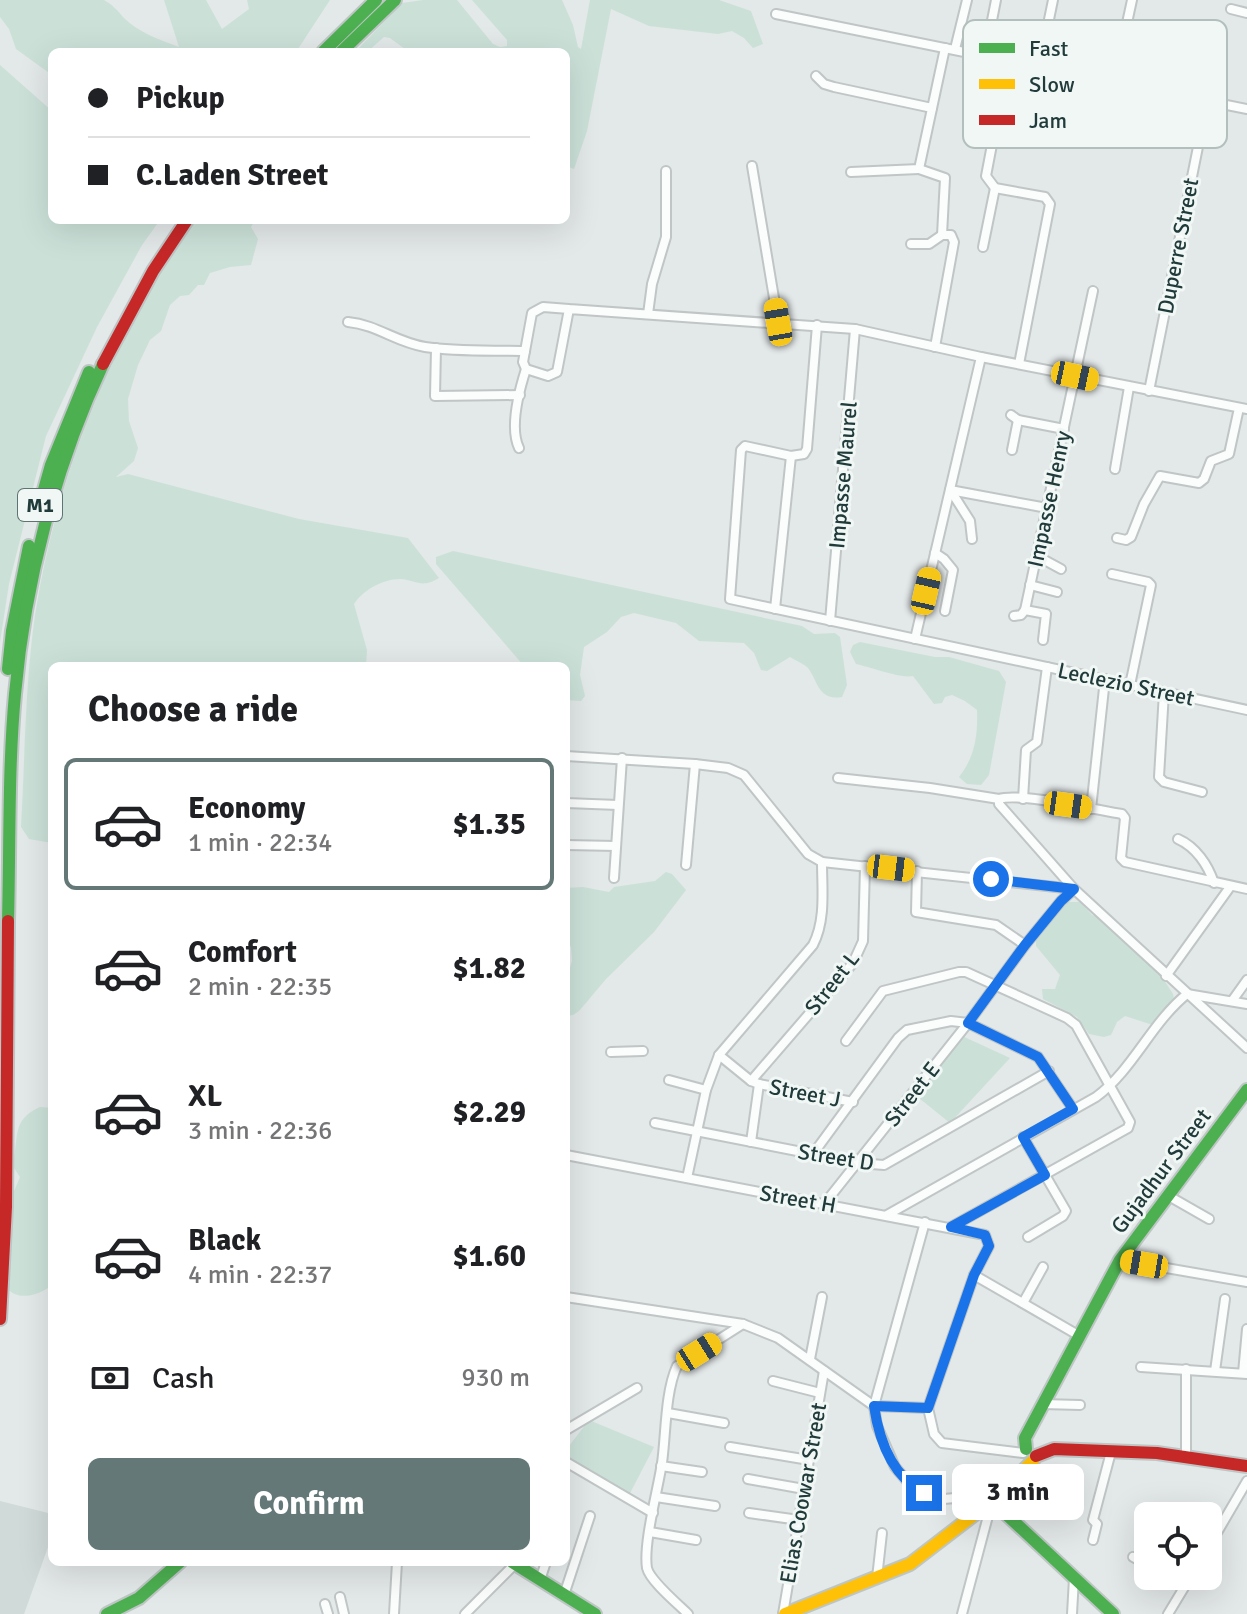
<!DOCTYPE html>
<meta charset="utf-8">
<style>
body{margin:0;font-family:Signika,sans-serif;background:#f2f2f2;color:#202124;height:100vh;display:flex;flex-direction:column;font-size:30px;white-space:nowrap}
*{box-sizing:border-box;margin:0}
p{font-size:26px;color:#757577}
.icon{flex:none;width:44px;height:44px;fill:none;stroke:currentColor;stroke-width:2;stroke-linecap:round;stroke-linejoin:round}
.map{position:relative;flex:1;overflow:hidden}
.details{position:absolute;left:48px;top:662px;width:522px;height:904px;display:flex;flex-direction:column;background:#fff;border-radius:12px;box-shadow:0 8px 32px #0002}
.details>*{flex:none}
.banner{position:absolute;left:48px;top:48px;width:522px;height:176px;border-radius:12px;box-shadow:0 8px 32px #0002;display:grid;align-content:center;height:176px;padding:0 40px;background:#fff}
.fabs{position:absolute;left:1134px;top:1502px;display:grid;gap:16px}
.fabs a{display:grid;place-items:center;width:88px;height:88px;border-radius:12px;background:#fff;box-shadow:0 8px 32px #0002;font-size:40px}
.end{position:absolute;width:36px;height:36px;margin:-18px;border:10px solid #1a73e8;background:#fff;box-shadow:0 0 0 4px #fff}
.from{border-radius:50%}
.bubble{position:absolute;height:56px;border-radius:12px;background:#fff;box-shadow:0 8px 32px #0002;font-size:26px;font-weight:800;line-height:56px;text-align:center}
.car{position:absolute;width:24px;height:48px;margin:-24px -12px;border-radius:10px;box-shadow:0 0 6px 2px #0007;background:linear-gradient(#f5c518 24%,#345 0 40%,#f5c518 0 76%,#345 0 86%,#f5c518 0)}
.banner b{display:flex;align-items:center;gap:28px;height:76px;font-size:30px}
.banner b+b{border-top:2px solid #e0e0e0}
.banner i{width:20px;height:20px;background:#202124}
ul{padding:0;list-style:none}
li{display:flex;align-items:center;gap:24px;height:132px;margin:0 16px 12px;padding:0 24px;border:4px solid transparent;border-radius:12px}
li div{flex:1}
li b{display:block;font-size:30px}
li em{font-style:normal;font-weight:800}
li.selected{border-color:#647877}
li>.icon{width:72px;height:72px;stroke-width:1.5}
h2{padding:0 40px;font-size:36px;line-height:96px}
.pay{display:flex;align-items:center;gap:20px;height:88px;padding:0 40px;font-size:30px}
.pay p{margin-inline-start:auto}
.button{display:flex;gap:16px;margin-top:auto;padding:16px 40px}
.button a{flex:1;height:92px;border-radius:12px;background:#647877;color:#fff;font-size:32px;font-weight:800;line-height:92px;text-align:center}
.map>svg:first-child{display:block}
.built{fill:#d0dad8}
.green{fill:#cbe1d8}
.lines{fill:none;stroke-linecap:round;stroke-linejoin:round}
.street-casing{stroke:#c0c5c5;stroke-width:12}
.fast-casing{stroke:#bec6c5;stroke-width:16}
.slow-casing{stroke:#bec6c5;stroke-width:16}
.jam-casing{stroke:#bec6c5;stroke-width:16}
.street{stroke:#fbfcfc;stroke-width:8}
.fast{stroke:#4caf50;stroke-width:12}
.slow{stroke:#ffc107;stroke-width:12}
.jam{stroke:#c62828;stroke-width:12}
.route{stroke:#1a73e8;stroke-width:10}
.labels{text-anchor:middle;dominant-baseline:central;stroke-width:6;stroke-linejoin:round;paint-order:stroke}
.shield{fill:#f0f7f5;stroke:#5e7372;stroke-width:2}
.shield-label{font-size:20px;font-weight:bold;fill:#203b3a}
.street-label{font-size:22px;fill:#203b3a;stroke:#f0f7f5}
.key{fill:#f0f7f5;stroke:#b2bfbd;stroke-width:2}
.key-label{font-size:22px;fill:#203b3a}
</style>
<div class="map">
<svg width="1247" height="1614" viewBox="0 0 1247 1614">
<rect width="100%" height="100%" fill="#e3e8e8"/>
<path class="built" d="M 0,1501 L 52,1514 L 52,1536 L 24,1614 L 0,1614 Z"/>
<g class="green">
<path d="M 0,0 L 104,0 C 113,5 117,10 124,18 C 138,32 160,40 179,47 L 164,0 L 206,0 L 222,29 L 249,9 L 247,0 L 330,0 L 296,52 L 52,52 L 52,75 L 16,49 L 9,29 L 0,17 Z"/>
<path d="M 423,0 L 457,0 L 493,44 L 500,47 L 507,46 L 507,40 L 472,0 L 562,0 L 573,25 L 578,47 L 581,49 L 590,0 L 719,0 L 751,11 L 763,44 L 753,48 L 744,38 L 732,31 L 718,34 L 649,26 L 611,9 L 587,131 L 574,169 L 566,166 L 566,135 L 570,123 L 566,105 L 566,52 L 409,52 L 390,38 L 384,37 L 367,52 L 355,52 L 402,3 Z"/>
<path d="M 0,65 L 52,111 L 52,220 L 160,220 L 142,245 L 97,327 L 46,436 L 9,584 L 0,642 Z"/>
<path d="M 196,220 L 255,220 L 251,227 L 258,239 L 251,265 L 230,267 L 210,273 L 204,285 L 198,285 L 189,295 L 180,296 L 170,305 L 161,331 L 150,340 L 138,365 L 128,399 L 129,421 L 138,448 L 134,461 L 116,477 L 128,474 L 299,519 L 408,538 L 439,578 C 421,589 417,580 400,579 C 383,579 363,590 354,604 L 367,650 L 366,666 L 52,666 L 52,843 L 29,839 L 21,827 C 25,757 25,685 35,615 C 53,499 94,386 153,286 C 166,264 180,240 196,220 Z"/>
<path d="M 453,551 L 802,626 L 814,634 L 835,633 L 840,637 L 847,685 L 842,697 C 818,701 818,681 808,668 C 804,664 795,660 790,657 L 767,671 L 761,670 L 754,653 L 744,643 L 699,641 L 676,623 L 634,613 L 621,617 L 607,632 L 584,647 L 580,675 L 585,696 L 581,701 L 566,700 L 566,666 L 524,666 L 436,564 L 436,557 Z"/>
<path d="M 860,642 L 935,657 L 949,657 L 999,671 L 1006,682 L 989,775 L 981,785 L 967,784 L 959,777 C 975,757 978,735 977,710 L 965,701 L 952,695 L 945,697 L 942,703 L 934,704 L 913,676 C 902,679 870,667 856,664 L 850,652 L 853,645 Z"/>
<path d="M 666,872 L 672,874 L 686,890 L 654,932 L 606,979 L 579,1011 L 573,1015 L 566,1016 L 566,981 L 572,961 L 571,947 L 566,940 L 566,888 L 583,887 L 609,892 L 614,887 L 655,881 Z"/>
<path d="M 1066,902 L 1080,902 L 1092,915 L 1112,922 L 1157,969 L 1173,994 L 1175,1004 L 1156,1026 L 1125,1016 L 1117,1022 L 1111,1035 L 1104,1037 L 1089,1034 L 1077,1017 L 1043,999 L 1042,989 L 1055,989 L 1060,975 L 1036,946 L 1036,939 L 1060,905 Z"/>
<path d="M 960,1035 L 1010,1058 L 950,1123 L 914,1094 Z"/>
<path d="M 40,1107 L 52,1108 L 52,1285 C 40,1295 18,1302 7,1288 L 12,1196 L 20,1177 L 12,1165 C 20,1139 10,1120 40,1107 Z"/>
<path d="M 589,1420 L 654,1447 L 628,1497 L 566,1459 L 566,1450 Z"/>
</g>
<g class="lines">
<g class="street-casing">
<g id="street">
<path d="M 1231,9 L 1247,13"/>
<path d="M 776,14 L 1247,109"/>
<path d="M 955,49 L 967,0"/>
<path d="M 985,56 L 996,0"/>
<path d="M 1008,61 L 986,176 L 995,188 L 1045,197 L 1050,204 L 1019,364"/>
<path d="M 1039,68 L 1053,0"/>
<path d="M 816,76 L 824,84 L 834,87 L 932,108"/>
<path d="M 1114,83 L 1132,0"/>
<path d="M 995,120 L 1095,138"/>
<path d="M 752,166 L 778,322"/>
<path d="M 919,169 L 945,178 L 942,235"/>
<path d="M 851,172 L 919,169 L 945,48"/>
<path d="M 911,244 L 929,244 L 942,235"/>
<path d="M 983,247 L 995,188"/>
<path d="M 569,309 L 557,372 L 548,376 L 526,369 L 523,362 L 532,313 L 543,307 L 569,309 L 855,329 L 981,357 L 1247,409"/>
<path d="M 648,314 L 652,284 L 666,237 L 666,171"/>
<path d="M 348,322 C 378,325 395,342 425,347 C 457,352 492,350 525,351"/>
<path d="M 817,325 L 807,449 L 804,454 L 791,456 L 745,446 L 741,450 L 730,599 L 1247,710"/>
<path d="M 935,347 L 954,242 L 951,235 L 942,235"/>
<path d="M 436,348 L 435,396 L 520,395"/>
<path d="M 1149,391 L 1207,102"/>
<path d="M 1011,415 L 1018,420 L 1064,429"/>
<path d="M 519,448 C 509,427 519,391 526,369"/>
<path d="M 1012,450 L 1018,420"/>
<path d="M 1115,469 L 1129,387"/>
<path d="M 950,490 L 1047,508"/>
<path d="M 951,491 L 970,521 L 972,539"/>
<path d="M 1117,538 L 1126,540 L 1131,537 L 1144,504 L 1160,476 L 1199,483 L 1204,479 L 1211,461 L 1229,454 L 1239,408"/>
<path d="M 935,553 L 944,559 L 953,570 L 945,611"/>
<path d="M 1037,556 L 1061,569"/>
<path d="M 1112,574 L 1148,582 L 1151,585 L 1130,685"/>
<path d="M 1030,585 L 1057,592"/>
<path d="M 775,609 L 791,456"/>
<path d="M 1025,610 L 1046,614 L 1043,640"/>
<path d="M 1014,616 L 1021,615 L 1025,610 L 1093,291"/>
<path d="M 830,621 L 855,329"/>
<path d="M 915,639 L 981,357"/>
<path d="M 1164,692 L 1159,777 L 1164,782 L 1202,792"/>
<path d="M 566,756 L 695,764 L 728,768 L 744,775 L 808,854 L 822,862 L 1074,889"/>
<path d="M 838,778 L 930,788 L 999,799 C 1019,792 1097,810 1122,814 L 1125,818 L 1121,858 L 1125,862 L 1247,889"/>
<path d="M 999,799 L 999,804 L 1074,889 L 1247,1048"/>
<path d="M 1023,799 L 1026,750 L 1037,742 L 1047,667"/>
<path d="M 566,803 L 618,805"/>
<path d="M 1091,809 L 1105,679"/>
<path d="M 1178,839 C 1196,847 1208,865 1214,883"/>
<path d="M 566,845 L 616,846"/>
<path d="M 686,865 L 695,764"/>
<path d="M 917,871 L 916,912 L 996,925 L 1025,945"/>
<path d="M 614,878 L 622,758"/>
<path d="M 1166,976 L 1230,887"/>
<path d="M 1232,1001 L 1247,980"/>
<path d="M 846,1041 L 883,991 L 959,972 L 966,972 L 1067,1018 L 1076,1025 L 1130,1122 L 1128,1128 L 951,1227"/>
<path d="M 611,1052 L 643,1051"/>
<path d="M 719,1055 L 751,1081 L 759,1084 L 853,1102"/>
<path d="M 669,1080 L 706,1090"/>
<path d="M 751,1081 L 853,963 L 863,941 L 865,866"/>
<path d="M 655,1123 L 858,1163 L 884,1165 L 1049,1071"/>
<path d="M 1023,1137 L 1066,1211 L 1063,1216 L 1028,1237"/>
<path d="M 751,1142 L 759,1084"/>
<path d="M 813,1154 L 898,1038 L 907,1030 L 951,1021 L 968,1023 L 1038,1057 L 1073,1109"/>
<path d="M 566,1155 L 985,1235 L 989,1246 L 974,1275 L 928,1408"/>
<path d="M 687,1178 L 706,1090 L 719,1055 L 813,945 C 826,920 822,889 822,862"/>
<path d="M 1167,1195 L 1209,1219"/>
<path d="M 825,1203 L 968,1023 L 1025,945 L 1061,901 L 1074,889"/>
<path d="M 887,1215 L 1096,1097 C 1133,1070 1151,1023 1187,994 L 1247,1004"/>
<path d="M 925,1222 L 874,1406 L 877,1426 L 895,1467 L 913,1488 L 944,1499 L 966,1497 L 992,1501 L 962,1614"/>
<path d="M 1120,1260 L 1247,1282"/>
<path d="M 974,1275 L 1078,1335"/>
<path d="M 566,1297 L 743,1324 L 778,1338 L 874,1406"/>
<path d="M 1023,1303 L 1043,1267"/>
<path d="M 810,1359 L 822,1297"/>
<path d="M 1141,1367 L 1247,1374"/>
<path d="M 1186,1369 L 1186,1457"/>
<path d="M 1215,1371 L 1225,1299"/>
<path d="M 1243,1373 L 1247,1329"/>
<path d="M 773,1381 L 820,1393"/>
<path d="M 1042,1404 L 1080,1405"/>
<path d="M 874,1406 L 928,1408"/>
<path d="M 928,1408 L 934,1434 L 942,1443 L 1023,1453"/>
<path d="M 668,1413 L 724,1423"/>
<path d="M 566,1430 L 637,1388"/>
<path d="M 730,1447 L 809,1460"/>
<path d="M 566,1462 L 653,1513"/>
<path d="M 661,1466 L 702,1472"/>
<path d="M 748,1479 L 804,1489"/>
<path d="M 656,1497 L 715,1506"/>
<path d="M 749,1513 L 799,1520"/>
<path d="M 650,1532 L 696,1540"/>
<path d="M 1093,1540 L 1097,1524 L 1093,1520 L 1111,1452"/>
<path d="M 1208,1548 L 1247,1481"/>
<path d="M 1133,1557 L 1148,1565"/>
<path d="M 1170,1576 L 1186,1584"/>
<path d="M 877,1578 L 882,1533"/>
<path d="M 540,1580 L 546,1562"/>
<path d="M 564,1595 L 590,1516"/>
<path d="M 340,1597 L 344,1614"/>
<path d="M 325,1604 L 328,1614"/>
<path d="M 394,1614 L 397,1562"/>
<path d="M 465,1614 L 515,1564"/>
<path d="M 688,1614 C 678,1604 650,1581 647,1568 C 643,1544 658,1489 662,1463 C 666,1435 665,1392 677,1366 L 743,1324"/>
<path d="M 783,1614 L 824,1371"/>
<path d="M 1072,1614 L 1074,1578"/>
<path d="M 1168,1614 L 1191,1576"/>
</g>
</g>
<g class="fast-casing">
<g id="fast">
<path d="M 323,52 L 376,0"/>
<path d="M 341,52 L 395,0"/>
<path d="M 40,504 L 51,465 L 89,372"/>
<path d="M 8,669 L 12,631 L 29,546"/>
<path d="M 8,921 C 10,846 8,769 15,694 C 25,582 55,466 103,364"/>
<path d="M 1026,1449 L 1025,1438 L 1120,1260 L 1247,1090"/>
<path d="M 992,1501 L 1113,1614"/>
<path d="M 512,1562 L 595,1614"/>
<path d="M 107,1614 L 139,1598 L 180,1562"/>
</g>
</g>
<g class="slow-casing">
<path id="slow" d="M 785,1614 L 910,1564 L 992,1501 L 1033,1461"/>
</g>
<g class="jam-casing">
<g id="jam">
<path d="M 103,364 L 153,271 L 187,220"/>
<path d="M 0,1319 L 6,1207 L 8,921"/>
<path d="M 1036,1456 L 1054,1449 L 1157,1453 L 1247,1466"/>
</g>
</g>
<use href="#street" class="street"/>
<use href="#fast" class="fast"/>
<use href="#slow" class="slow"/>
<use href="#jam" class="jam"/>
</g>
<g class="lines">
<path class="route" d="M 924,1493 C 892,1476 879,1440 874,1406 L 928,1408 L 974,1275 L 989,1246 L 985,1235 L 951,1227 L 1045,1175 L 1023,1137 L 1073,1109 L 1038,1057 L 968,1023 L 1025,945 L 1061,901 L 1074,889 L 991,879"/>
</g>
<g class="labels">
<rect class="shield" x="18" y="489" width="44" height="32" rx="6"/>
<g class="shield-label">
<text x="40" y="505">M1</text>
</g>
<g class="street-label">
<text transform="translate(1178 246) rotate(-79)">Duperre Street</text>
<text transform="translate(843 475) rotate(-85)">Impasse Maurel</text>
<text transform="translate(1049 499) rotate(-78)">Impasse Henry</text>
<text transform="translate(1126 684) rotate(12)">Leclezio Street</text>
<text transform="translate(832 983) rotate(-52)">Street L</text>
<text transform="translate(805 1093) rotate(11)">Street J</text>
<text transform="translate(912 1094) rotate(-52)">Street E</text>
<text transform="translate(836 1157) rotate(9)">Street D</text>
<text transform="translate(1161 1171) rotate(-53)">Gujadhur Street</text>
<text transform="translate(798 1199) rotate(10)">Street H</text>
<text transform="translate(803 1493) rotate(-80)">Elias Coowar Street</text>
</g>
</g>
<rect x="963" y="20" width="264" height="128" rx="12" class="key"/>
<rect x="979" y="43" width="36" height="10" fill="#4caf50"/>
<rect x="979" y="79" width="36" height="10" fill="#ffc107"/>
<rect x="979" y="115" width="36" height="10" fill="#c62828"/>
<g class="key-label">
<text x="1029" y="56">Fast</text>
<text x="1029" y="92">Slow</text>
<text x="1029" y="128">Jam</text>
</g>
</svg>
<div class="fabs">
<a><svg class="icon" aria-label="locate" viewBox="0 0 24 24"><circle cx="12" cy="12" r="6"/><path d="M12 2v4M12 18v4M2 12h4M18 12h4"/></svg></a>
</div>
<i class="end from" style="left:991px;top:879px"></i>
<i class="end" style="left:924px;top:1493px"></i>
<div class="bubble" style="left:952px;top:1464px;width:132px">3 min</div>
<i class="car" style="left:778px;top:322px;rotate:350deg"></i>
<i class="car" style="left:1075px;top:376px;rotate:102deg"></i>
<i class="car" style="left:926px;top:591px;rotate:13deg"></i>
<i class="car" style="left:1068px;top:805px;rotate:98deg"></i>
<i class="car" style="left:891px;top:868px;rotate:97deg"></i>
<i class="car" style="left:1144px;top:1264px;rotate:280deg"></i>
<i class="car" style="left:699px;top:1352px;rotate:58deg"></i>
<div class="banner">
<b><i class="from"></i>Pickup</b>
<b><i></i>C.Laden Street</b>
</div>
<section class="details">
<h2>Choose a ride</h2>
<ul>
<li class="selected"><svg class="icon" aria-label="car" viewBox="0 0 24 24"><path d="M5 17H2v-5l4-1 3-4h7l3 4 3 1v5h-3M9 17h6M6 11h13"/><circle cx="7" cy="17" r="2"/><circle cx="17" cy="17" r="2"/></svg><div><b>Economy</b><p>1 min · 22:34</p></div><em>$1.35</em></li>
<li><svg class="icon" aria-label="car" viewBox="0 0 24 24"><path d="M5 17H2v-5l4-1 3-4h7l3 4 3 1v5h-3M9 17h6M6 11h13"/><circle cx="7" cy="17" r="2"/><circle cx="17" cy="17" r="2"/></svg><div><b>Comfort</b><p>2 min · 22:35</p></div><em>$1.82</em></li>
<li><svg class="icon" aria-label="car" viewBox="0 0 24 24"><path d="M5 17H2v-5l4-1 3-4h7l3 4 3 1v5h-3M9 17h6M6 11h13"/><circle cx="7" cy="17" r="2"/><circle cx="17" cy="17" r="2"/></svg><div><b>XL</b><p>3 min · 22:36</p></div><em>$2.29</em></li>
<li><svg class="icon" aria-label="car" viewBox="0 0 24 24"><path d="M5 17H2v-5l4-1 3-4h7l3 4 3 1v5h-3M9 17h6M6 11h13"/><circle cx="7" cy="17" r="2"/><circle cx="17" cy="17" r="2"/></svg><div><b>Black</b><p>4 min · 22:37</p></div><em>$1.60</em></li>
</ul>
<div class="pay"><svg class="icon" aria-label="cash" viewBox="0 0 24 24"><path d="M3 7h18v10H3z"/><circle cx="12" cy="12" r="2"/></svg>Cash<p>930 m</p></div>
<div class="button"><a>Confirm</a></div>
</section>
</div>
